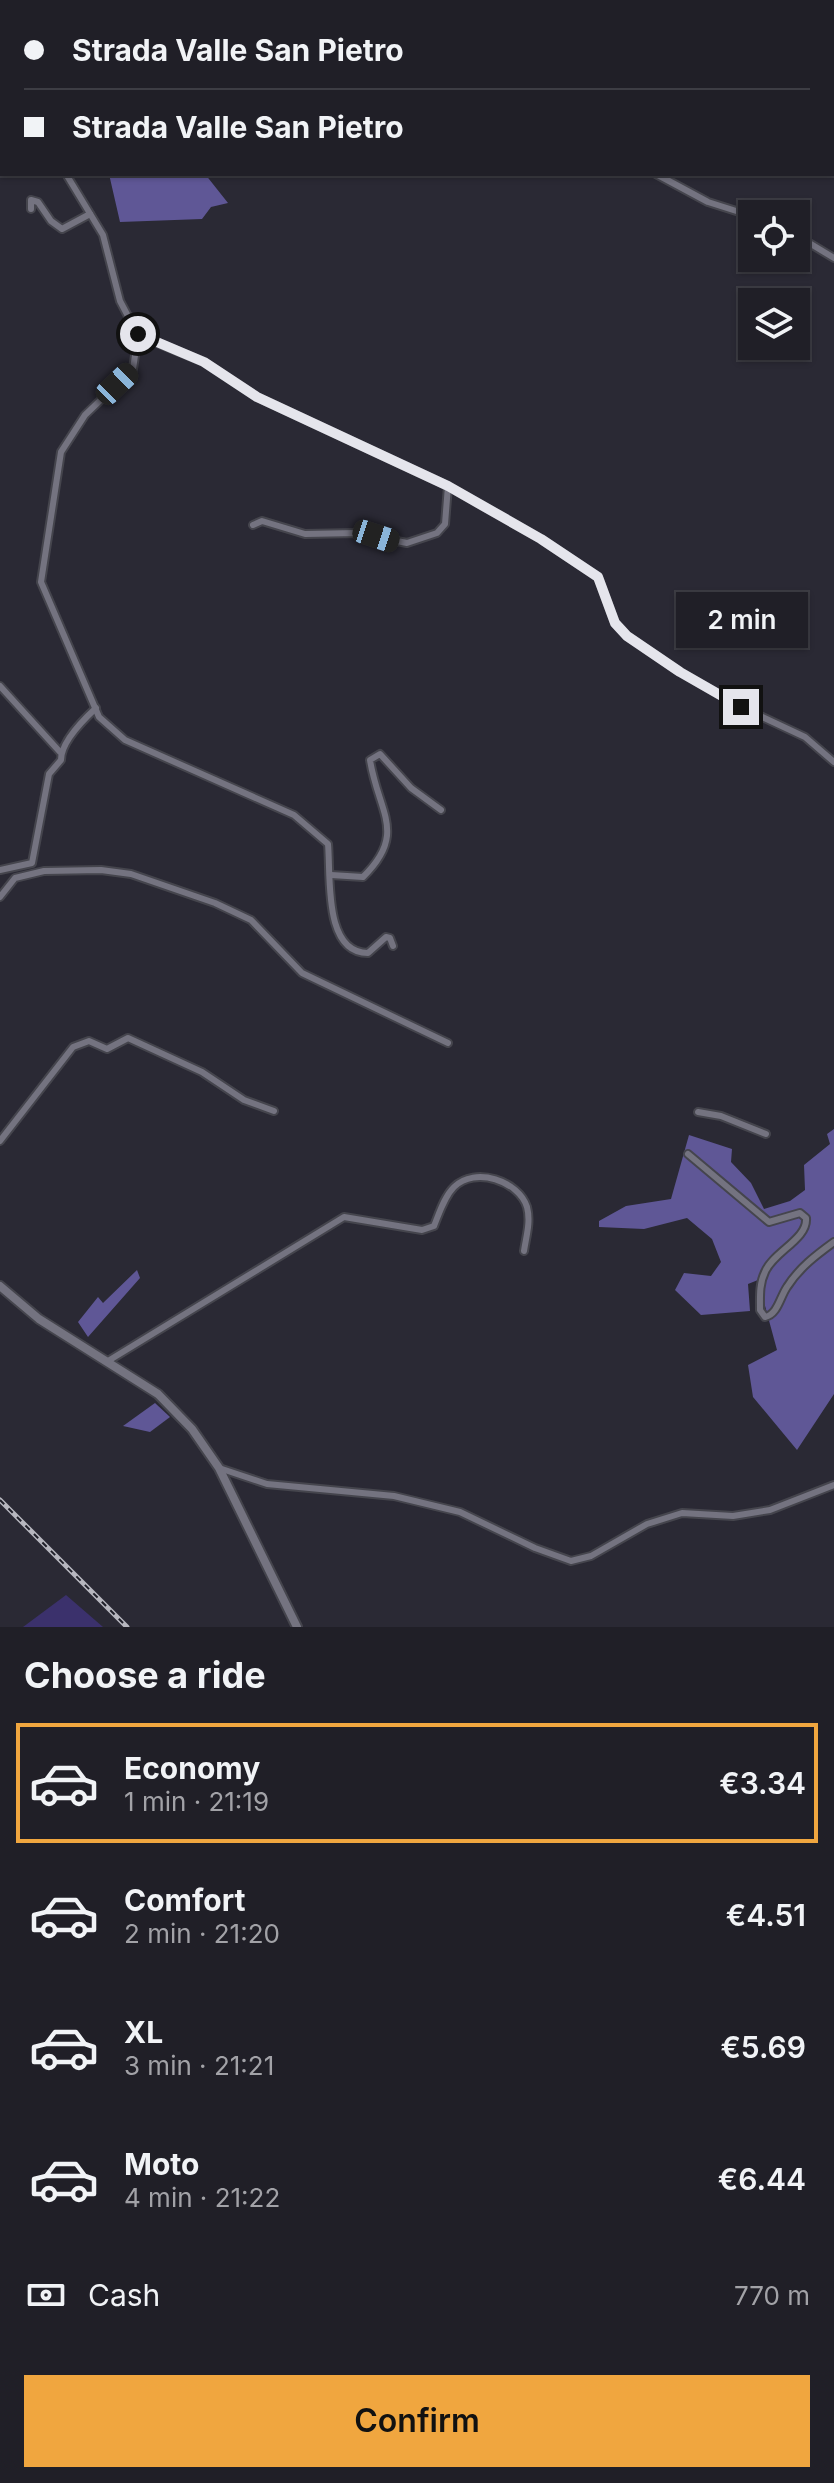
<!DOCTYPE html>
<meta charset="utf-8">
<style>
body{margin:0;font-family:Inter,sans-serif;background:#28272f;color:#f1f3f6;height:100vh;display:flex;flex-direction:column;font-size:30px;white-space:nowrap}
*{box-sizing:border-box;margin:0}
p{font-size:26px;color:#a2a2a7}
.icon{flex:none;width:44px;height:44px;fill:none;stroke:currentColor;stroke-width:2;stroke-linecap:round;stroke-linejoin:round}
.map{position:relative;height:1627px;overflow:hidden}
.details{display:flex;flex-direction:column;background:#201f27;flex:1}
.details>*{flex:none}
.top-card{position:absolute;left:0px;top:0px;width:834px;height:176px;box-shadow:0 2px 6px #0004,0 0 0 2px #3d3d44;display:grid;align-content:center;height:176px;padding:0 24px;background:#201f27}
.tools{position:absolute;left:738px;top:200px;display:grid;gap:16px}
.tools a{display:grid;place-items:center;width:72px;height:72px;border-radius:0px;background:#201f27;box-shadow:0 2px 6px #0004,0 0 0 2px #3d3d44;font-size:40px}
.end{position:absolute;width:36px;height:36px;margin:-18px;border:10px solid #e5e5ec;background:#111;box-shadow:0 0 0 4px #111}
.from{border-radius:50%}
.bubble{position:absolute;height:56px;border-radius:0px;background:#201f27;box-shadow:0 2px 6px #0004,0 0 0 2px #3d3d44;font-size:26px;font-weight:600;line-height:56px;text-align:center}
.car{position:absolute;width:24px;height:48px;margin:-24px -12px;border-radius:10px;box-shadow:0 0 6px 2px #0007;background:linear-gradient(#222 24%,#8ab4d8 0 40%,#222 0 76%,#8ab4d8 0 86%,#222 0)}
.top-card b{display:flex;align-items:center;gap:28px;height:76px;font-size:30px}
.top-card b+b{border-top:2px solid #3d3d44}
.top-card i{width:20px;height:20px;background:#f1f3f6}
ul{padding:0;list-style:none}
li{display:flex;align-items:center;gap:24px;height:120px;margin:0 16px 12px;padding:0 8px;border:4px solid transparent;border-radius:0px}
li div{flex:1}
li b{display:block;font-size:30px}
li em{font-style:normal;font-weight:600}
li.selected{border-color:#f0a63f}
li>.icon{width:72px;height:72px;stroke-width:1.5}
h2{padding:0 24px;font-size:36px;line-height:96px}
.pay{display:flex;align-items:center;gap:20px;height:88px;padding:0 24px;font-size:30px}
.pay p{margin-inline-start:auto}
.cta{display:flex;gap:16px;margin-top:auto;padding:16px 24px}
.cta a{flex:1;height:92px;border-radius:0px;background:#f0a63f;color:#111;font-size:32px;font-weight:600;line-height:92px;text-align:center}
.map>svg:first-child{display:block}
.green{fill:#3b316c}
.forest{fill:#5f5796}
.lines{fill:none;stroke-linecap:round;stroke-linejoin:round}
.minor-casing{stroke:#45454d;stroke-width:10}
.tertiary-casing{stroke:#45454d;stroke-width:12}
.minor{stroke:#747380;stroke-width:6}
.tertiary{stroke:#747380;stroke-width:8}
.rail-casing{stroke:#b7b7bf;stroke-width:5}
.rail{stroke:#20202a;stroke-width:2;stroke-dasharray:6;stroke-linecap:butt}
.route{stroke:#e5e5ec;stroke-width:10}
</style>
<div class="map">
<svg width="834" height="1627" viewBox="0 0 834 1627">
<rect width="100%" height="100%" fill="#2a2934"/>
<path class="green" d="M 66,1595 L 103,1627 L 23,1627 Z"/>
<g class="forest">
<path d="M 109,174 L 205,174 L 228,203 L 211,207 L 202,219 L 120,222 Z"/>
<path d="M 834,1129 L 834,1394 L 797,1450 L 753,1397 L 748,1365 L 777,1350 L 758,1280 L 748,1284 L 750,1311 L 701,1315 L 675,1290 L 684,1273 L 711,1276 L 721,1262 L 712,1239 L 687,1218 L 644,1229 L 599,1227 L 599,1221 L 626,1206 L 671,1199 L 689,1135 L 732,1149 L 731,1162 L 751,1183 L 764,1209 L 790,1201 L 805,1190 L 804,1165 L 830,1144 L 827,1134 Z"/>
<path d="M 137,1270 L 140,1278 L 88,1337 L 78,1322 L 98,1297 L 103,1303 Z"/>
<path d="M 155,1403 L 170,1417 L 150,1432 L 123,1426 Z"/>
</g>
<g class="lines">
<g class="minor-casing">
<g id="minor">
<path d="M 329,0 L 331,2"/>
<path d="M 558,2 L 559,1"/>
<path d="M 0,80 L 2,81"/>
<path d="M 66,174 L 103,235 L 120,301 L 138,335 L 204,362 L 257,397 L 448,486 L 541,539 L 598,577 L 615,623 L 627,636 L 680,672 L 741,707 L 805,737 L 834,762"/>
<path d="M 656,174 L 708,202 L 752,216"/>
<path d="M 31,209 L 31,200 L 38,202 L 51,221 L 62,229 L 90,214"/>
<path d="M 796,235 L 834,258"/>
<path d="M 138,335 L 133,369 L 85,415 L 61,452 L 41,582 L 99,717 L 125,740 L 294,815 L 328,844 C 331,875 323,953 368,953 L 386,937 L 390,938 L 393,946"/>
<path d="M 253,525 L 262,521 L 305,534 L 356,533 L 407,543 L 437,533 L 445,524 L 448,486"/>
<path d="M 0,686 L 60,752"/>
<path d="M 0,870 L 32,863 L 49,774 L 61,760 C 61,742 82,721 96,708"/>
<path d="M 331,875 L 363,877 C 408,833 378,812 370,760 L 380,754 L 411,788 L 441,810"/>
<path d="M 0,897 L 15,878 L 44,871 L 101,870 L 131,874 L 215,903 L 251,920 L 302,973 L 448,1043"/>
<path d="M 698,1112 L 721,1116 L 766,1134"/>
<path d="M 0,1141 L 73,1047 L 89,1041 L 107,1049 L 128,1038 L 202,1072 L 244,1100 L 274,1111"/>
<path d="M 688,1154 L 769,1222 L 800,1213 L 806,1218 C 808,1239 773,1252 765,1272 C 759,1284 760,1297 760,1310 L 765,1317 C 778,1314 780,1297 787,1287 C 799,1268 816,1255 834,1242"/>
<path d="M 108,1361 L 344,1217 L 422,1230 L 434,1226 C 439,1214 444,1197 454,1187 C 475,1166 519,1181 527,1207 C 531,1222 526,1237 524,1251"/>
<path d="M 219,1468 L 267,1484 L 394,1496 L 460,1512 L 535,1548 L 571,1561 L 591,1556 L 647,1524 L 682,1513 L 733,1516 L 770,1510 L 834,1485"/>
</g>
</g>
<g class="tertiary-casing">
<path id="tertiary" d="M 0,1286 L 39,1319 L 158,1394 L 192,1429 L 219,1468 L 297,1627"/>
</g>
<use href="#minor" class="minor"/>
<use href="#tertiary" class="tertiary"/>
<g class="rail-casing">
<path id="rail" d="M 0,1500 L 127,1627"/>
</g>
<use href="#rail" class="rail"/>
</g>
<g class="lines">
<path class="route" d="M 138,334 L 204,362 L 257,397 L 448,486 L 541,539 L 598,577 L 615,623 L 627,636 L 680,672 L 741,707"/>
</g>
</svg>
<div class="tools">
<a><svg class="icon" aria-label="locate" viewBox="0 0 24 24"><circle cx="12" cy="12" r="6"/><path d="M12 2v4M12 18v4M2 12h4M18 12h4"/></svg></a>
<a><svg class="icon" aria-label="layers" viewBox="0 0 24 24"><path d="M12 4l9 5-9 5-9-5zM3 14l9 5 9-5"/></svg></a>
</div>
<i class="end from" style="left:138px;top:334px"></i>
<i class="end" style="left:741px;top:707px"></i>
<div class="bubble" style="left:676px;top:592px;width:132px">2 min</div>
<i class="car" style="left:117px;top:384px;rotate:46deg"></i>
<i class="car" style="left:376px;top:536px;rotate:108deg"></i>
<div class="top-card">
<b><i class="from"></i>Strada Valle San Pietro</b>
<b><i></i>Strada Valle San Pietro</b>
</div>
</div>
<section class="details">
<h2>Choose a ride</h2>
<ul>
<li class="selected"><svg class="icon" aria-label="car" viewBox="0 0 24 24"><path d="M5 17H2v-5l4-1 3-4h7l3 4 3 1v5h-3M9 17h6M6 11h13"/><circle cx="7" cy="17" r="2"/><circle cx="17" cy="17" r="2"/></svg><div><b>Economy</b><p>1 min · 21:19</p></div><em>€3.34</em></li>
<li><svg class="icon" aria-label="car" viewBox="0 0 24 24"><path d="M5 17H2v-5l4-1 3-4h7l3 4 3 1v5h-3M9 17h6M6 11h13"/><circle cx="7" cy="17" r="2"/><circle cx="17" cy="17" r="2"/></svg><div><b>Comfort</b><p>2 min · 21:20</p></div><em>€4.51</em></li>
<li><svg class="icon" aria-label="car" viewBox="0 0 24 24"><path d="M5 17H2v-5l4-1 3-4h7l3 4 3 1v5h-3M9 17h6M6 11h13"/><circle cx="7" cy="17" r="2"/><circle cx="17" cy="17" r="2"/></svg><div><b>XL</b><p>3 min · 21:21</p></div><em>€5.69</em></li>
<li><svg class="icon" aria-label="car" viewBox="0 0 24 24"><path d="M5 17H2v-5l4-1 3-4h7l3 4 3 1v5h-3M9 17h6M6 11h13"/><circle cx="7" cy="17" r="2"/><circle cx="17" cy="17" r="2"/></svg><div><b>Moto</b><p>4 min · 21:22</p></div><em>€6.44</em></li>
</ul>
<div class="pay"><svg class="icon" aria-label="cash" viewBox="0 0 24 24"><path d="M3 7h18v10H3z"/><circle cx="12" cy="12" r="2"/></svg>Cash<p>770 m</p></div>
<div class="cta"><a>Confirm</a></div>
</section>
